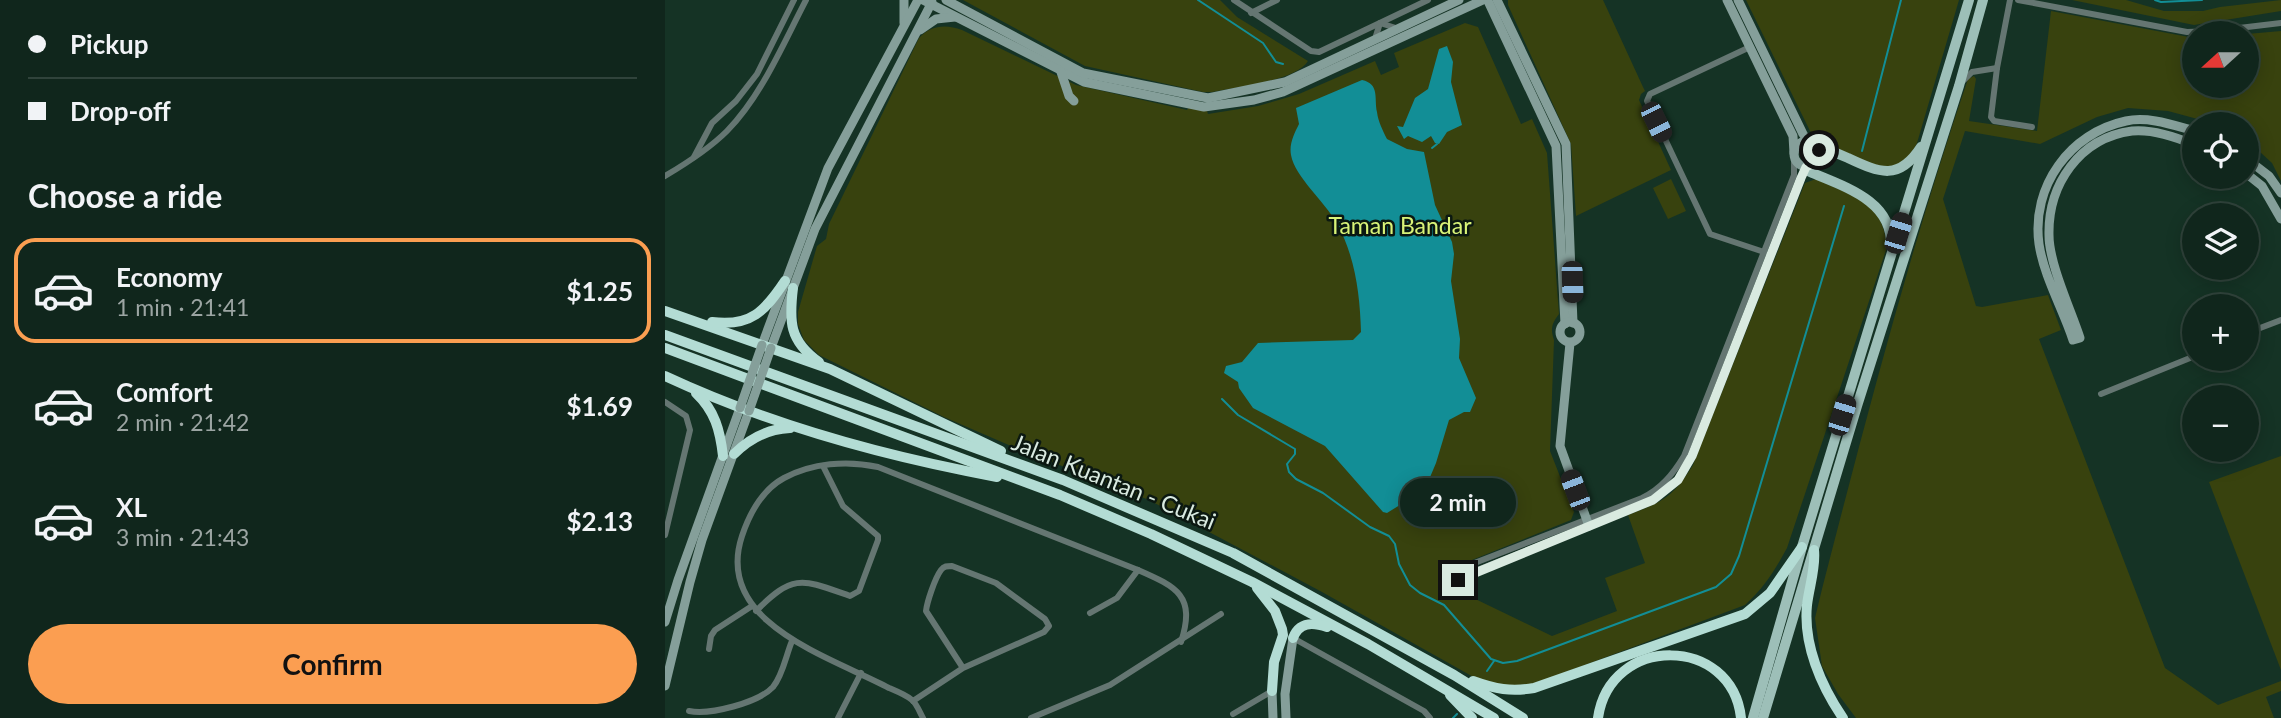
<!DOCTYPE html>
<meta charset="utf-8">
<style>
body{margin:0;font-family:Lato,sans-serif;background:#192e25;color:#f1f3f6;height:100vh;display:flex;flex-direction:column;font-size:26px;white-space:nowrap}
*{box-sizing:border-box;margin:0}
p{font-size:23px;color:#9ca5a3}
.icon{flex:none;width:38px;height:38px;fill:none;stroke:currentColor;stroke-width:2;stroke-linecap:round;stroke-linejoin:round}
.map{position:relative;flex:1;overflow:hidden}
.side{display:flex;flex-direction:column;background:#10261c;width:665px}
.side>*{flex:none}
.hud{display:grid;align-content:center;height:154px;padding:0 28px;background:#10261c}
.needle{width:46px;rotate:249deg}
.fabs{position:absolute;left:1517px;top:21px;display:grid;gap:14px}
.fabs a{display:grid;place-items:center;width:77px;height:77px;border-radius:50%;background:#10261c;box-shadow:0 4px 18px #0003,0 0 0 2px #30433b;font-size:35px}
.end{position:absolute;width:32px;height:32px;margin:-16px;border:9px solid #d9eae0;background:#111;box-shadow:0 0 0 4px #111}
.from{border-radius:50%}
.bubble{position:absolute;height:49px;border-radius:24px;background:#10261c;box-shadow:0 4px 18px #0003,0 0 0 2px #30433b;font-size:23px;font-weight:700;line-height:49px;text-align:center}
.car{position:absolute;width:21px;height:42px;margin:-21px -10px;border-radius:9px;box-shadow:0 0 5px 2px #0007;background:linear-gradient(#222 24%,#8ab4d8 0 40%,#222 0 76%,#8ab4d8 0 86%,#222 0)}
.hud b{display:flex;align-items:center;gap:24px;height:66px;font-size:26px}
.hud b+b{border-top:2px solid #30433b}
.hud i{width:18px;height:18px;background:#f1f3f6}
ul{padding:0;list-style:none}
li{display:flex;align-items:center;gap:21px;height:105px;margin:0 14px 10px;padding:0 14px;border:4px solid transparent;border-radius:21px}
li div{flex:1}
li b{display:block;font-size:26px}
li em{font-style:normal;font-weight:700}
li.on{border-color:#fb9e51}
li>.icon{width:63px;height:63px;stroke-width:1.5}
h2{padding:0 28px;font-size:32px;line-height:84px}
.primary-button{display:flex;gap:14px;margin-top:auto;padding:14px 28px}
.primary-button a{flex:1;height:80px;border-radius:42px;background:#fb9e51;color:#111;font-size:28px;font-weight:700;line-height:80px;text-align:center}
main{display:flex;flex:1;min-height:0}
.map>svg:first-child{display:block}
.green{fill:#38420e}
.water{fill:#128e96}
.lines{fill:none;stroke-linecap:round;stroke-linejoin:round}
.stream{stroke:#128e96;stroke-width:2}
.street{stroke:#657672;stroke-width:6}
.secondary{stroke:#859f9a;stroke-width:9}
.primary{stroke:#9dbfb8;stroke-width:10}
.highway{stroke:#b3dcd4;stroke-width:10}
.secondary-bridge{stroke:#859f9a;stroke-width:9}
.route{stroke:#d9eae0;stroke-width:9}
.labels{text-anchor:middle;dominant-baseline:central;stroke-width:5;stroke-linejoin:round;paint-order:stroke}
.park-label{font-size:23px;fill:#d8f378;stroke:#0b1811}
.street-label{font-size:23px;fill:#d9eae0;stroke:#0b1811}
</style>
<main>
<section class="side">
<div class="hud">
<b><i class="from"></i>Pickup</b>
<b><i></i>Drop-off</b>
</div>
<h2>Choose a ride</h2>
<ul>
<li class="on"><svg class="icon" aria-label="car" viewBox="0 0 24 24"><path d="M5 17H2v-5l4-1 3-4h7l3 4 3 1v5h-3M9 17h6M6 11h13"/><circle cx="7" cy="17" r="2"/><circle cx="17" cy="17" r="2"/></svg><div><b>Economy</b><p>1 min · 21:41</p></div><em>$1.25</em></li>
<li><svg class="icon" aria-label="car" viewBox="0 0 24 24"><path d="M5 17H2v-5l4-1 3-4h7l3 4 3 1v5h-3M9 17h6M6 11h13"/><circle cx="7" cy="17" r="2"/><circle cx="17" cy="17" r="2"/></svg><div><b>Comfort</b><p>2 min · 21:42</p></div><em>$1.69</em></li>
<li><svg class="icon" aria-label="car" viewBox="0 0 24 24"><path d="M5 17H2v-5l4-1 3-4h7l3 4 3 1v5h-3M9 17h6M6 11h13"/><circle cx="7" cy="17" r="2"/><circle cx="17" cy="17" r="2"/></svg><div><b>XL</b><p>3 min · 21:43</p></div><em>$2.13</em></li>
</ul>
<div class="primary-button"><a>Confirm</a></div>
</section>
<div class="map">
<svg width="1616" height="718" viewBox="0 0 1616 718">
<rect width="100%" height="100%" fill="#153325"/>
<g class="green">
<path d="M 298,0 L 555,0 L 572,17 L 643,61 C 631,81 571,87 547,92 L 538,92 L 420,66 Z"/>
<path d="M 843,0 L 938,0 L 978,87 L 980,91 L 976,94 L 974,100 L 1006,170 L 911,216 L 906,144 L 843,5 Z"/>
<path d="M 1081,0 L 1294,0 L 1252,143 C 1236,176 1216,170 1188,157 C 1172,149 1158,142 1145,131 Z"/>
<path d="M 1407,0 L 1461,0 L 1499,11 L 1538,11 L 1555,7 L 1616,0 L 1616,11 L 1529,25 Z"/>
<path d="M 1386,11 L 1529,38 L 1530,86 L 1582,86 L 1582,34 L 1616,31 L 1616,181 L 1607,163 L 1582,140 L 1582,124 L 1551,124 L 1503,111 L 1463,108 L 1432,117 L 1375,144 L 1300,131 L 1278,199 L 1311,306 L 1317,307 L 1383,295 L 1396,330 L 1374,339 L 1500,668 L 1553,705 L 1616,681 L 1616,691 L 1601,697 L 1609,718 L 1191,718 L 1173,694 L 1157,666 L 1150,618 L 1157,589 C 1201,418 1246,246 1303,79 L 1309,76 L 1311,79 L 1304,121 L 1372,131 Z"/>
<path d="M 800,23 L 813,27 L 856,124 L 867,119 L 882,153 L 894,314 C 887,323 885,329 889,340 L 885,451 L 909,512 L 906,520 L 782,570 L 787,584 L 797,586 L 800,594 L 887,636 L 952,611 L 940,578 L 980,563 L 963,515 C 998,502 1008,497 1028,465 L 1140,183 L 1151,179 C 1188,197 1218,200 1222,247 L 1122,548 C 1110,570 1099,588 1080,605 L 869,684 L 838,686 L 812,679 L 657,592 L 484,500 L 346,446 L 279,417 L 154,355 L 139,340 L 133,324 L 133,312 L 152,246 L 161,239 L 164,224 L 254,38 C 266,25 281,24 297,30 L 411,85 L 522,110 L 524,107 L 542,111 L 543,114 L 593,106 L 634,94 L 710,61 L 716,75 L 734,67 L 729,53 Z"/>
<path d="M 1006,179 L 1021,211 L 1003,219 L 988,188 Z"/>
<path d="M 1616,456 L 1616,670 L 1544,482 Z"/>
</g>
<g class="water">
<path d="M 782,46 L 788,62 L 786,82 L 797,125 L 782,132 L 774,144 L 770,143 L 766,136 L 757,142 L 743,136 L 739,139 L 732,126 L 738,127 L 750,98 L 763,89 L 774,49 Z"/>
<path d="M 697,80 C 715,84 709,98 712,112 C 713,121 718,131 722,139 L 742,149 L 759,152 L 770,205 L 787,242 L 789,254 L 786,281 L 795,339 L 794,358 L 811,398 L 805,412 L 799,412 L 784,420 L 771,463 L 763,482 L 751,495 L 722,513 L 718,512 L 660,446 L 588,408 L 574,388 L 573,382 L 559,373 L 561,366 L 577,362 L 593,343 L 688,340 L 696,332 C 695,294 690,255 671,222 C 660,202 630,177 626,155 C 624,144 629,134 634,124 L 631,108 Z"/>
</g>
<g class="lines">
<g class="stream">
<path d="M 533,0 L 598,43 L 611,62 L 618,64"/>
<path d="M 1490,0 L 1496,2 L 1537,0"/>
<path d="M 767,148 L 772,144"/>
<path d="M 1197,151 L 1236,0"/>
<path d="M 557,399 L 573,415 L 630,449 L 630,454 L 622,464 L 624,472 L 631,479 L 658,493 L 705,527 L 724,536 L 730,544 L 734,564 L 745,585 L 755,593 L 779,605 L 826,659 L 838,663 L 852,661 L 1051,587 L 1066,574 L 1074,556 L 1179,206"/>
<path d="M 822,671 L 829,661"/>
<path d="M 788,718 L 792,714"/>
</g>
<g class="street">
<path d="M 569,0 L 646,51 L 654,52 L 763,0"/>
<path d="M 1345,0 L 1332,68 L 1326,117 L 1329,121 L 1367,127"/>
<path d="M 1353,0 L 1522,32 L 1549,31 L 1616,23"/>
<path d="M 586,13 L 612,0"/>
<path d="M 710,39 L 715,23 L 734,29"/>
<path d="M 1085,47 L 985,94 L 982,101 L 1045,234 L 1099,252"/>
<path d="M 1297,82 L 1307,72 L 1332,68"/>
<path d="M 1129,156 L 1129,175 L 1019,456 C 1008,474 996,489 977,498 L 789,571 L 790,579 L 988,500 L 1007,486 L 1018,472 L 1034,438 L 1141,167"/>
<path d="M 29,157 L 47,123 L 71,101 L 92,74 L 129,0"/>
<path d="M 0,176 C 22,163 44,149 62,131 C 97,95 118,44 141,0"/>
<path d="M 1582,333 L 1616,320"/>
<path d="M 1436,394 L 1530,356"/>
<path d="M 0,402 L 21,416 L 25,430 L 0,535"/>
<path d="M 91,611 C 129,573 137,579 185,596 L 194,591 L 213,540 L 213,536 L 178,506 L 158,466"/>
<path d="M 425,613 L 452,598 L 473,570"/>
<path d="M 628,638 L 759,711 L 765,718"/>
<path d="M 44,649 L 46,636 L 50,630 L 87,606"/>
<path d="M 248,701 L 298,668 L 379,632 L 384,626 L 380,619 L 331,583 L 287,566 C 282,566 279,566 276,570 C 270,578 262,602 261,611 L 298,668"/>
<path d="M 24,711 C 45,715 93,703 108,687 C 118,675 121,655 127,641"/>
<path d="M 568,714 L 607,691"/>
<path d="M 173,718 L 196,673"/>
<path d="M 258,718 C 255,713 252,704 247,700 C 241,695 231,691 224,688 C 166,657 48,623 77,536 C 85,512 97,490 119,478 C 147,463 182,460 213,467 L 473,570 C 512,587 531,596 516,642"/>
<path d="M 366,718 L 445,685 L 556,614"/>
</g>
<g class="secondary">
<path d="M 258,0 L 419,82 L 539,107 L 589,100 L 618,92 L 818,0"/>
<path d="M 281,0 L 418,73 L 543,98 L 620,82 L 794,0"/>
<path d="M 832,0 L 901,144 L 908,323"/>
<path d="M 1062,0 L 1128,136 L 1129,153"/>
<path d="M 1073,0 L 1138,134 L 1143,141"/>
<path d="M 823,1 L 891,146 L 900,324"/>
<path d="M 239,23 L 239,0"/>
<path d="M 255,30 L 271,19 L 290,17"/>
<path d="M 396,72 L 404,96 L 409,101"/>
<path d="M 1530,131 C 1508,125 1483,116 1461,121 C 1405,133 1366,186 1374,244 C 1379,277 1398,309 1408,340 L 1415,338 C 1406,310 1384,264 1384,235 C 1383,185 1414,138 1467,131 C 1487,129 1511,137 1530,145"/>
<circle cx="1142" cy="154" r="13"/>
<path d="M 1582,159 L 1604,176 L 1616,193"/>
<path d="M 1582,174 L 1597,186 L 1616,219"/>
<circle cx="905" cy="332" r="10"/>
<path d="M 905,343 L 895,446 L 924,526"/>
<path d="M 97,345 L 163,168 L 253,0"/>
<path d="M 106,348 L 150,229 L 267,2"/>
<path d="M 0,622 L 13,580 L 75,408"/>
<path d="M 0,686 L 25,582 L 37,540 L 84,411"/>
<path d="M 607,691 L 608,718"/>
<path d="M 621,718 L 620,694 L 628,638"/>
</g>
<g class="primary">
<path d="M 1147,142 C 1159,148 1171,153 1183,158 C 1215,173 1234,181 1256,147"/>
<path d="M 1143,167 L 1145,172 C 1180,187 1228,201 1226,246"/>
<path d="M 1088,718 L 1137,547 L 1304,0"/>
<path d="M 1098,718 L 1192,406 L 1294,86 L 1318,0"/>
</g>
<g class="highway">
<path d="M 128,288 C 124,321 124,341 154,362"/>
<path d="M 0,311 L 165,369 L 336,451"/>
<path d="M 47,322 C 86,327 100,311 120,281"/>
<path d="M 0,335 L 398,480 L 568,553 L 789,675 L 858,718"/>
<path d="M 0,348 L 395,495 L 486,534 L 587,582 L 703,644 L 829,718"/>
<path d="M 0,376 C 105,425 218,456 332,477"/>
<path d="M 31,393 C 50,411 55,430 58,456"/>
<path d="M 69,454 C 85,438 102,429 125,428"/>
<path d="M 1149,550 C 1151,568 1144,587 1142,605 C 1138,644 1156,686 1178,718"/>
<path d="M 592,588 L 610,611 L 617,629 L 618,635 L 609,662 L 607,691"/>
<path d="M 628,638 C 634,622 647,622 662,627"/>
<path d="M 808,681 C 830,689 846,692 869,688 L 1080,614 L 1105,593 L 1137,547"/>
<path d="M 785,695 L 807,718"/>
<path d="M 933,718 C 945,634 1067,635 1076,718"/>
</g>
<g class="secondary-bridge">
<path d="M 75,408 L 97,345"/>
<path d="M 84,411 L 106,348"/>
</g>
</g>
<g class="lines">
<path class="route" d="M 793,580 L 988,500 L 1013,480 L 1027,456 L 1136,178 L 1141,167 L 1152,162 L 1154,150"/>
</g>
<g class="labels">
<g class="park-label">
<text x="735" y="225">Taman Bandar</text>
</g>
<g class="street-label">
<text transform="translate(449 481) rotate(22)">Jalan Kuantan - Cukai</text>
</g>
</g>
</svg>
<div class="fabs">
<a><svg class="needle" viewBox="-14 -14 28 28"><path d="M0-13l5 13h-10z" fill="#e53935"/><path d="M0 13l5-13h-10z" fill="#9ca5a3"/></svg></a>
<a><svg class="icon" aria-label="locate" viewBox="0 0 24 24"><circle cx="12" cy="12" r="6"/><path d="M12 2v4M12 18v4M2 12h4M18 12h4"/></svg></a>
<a><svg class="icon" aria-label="layers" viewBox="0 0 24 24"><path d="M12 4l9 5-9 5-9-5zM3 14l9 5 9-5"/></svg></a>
<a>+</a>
<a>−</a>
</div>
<i class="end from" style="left:1154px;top:150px"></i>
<i class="end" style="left:793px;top:580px"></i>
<div class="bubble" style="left:735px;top:478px;width:116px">2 min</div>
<i class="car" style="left:991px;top:122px;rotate:154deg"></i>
<i class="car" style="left:1233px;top:233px;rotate:17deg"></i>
<i class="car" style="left:907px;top:282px;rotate:178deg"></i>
<i class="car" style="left:1177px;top:415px;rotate:17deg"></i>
<i class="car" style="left:910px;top:490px;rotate:339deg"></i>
</div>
</main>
